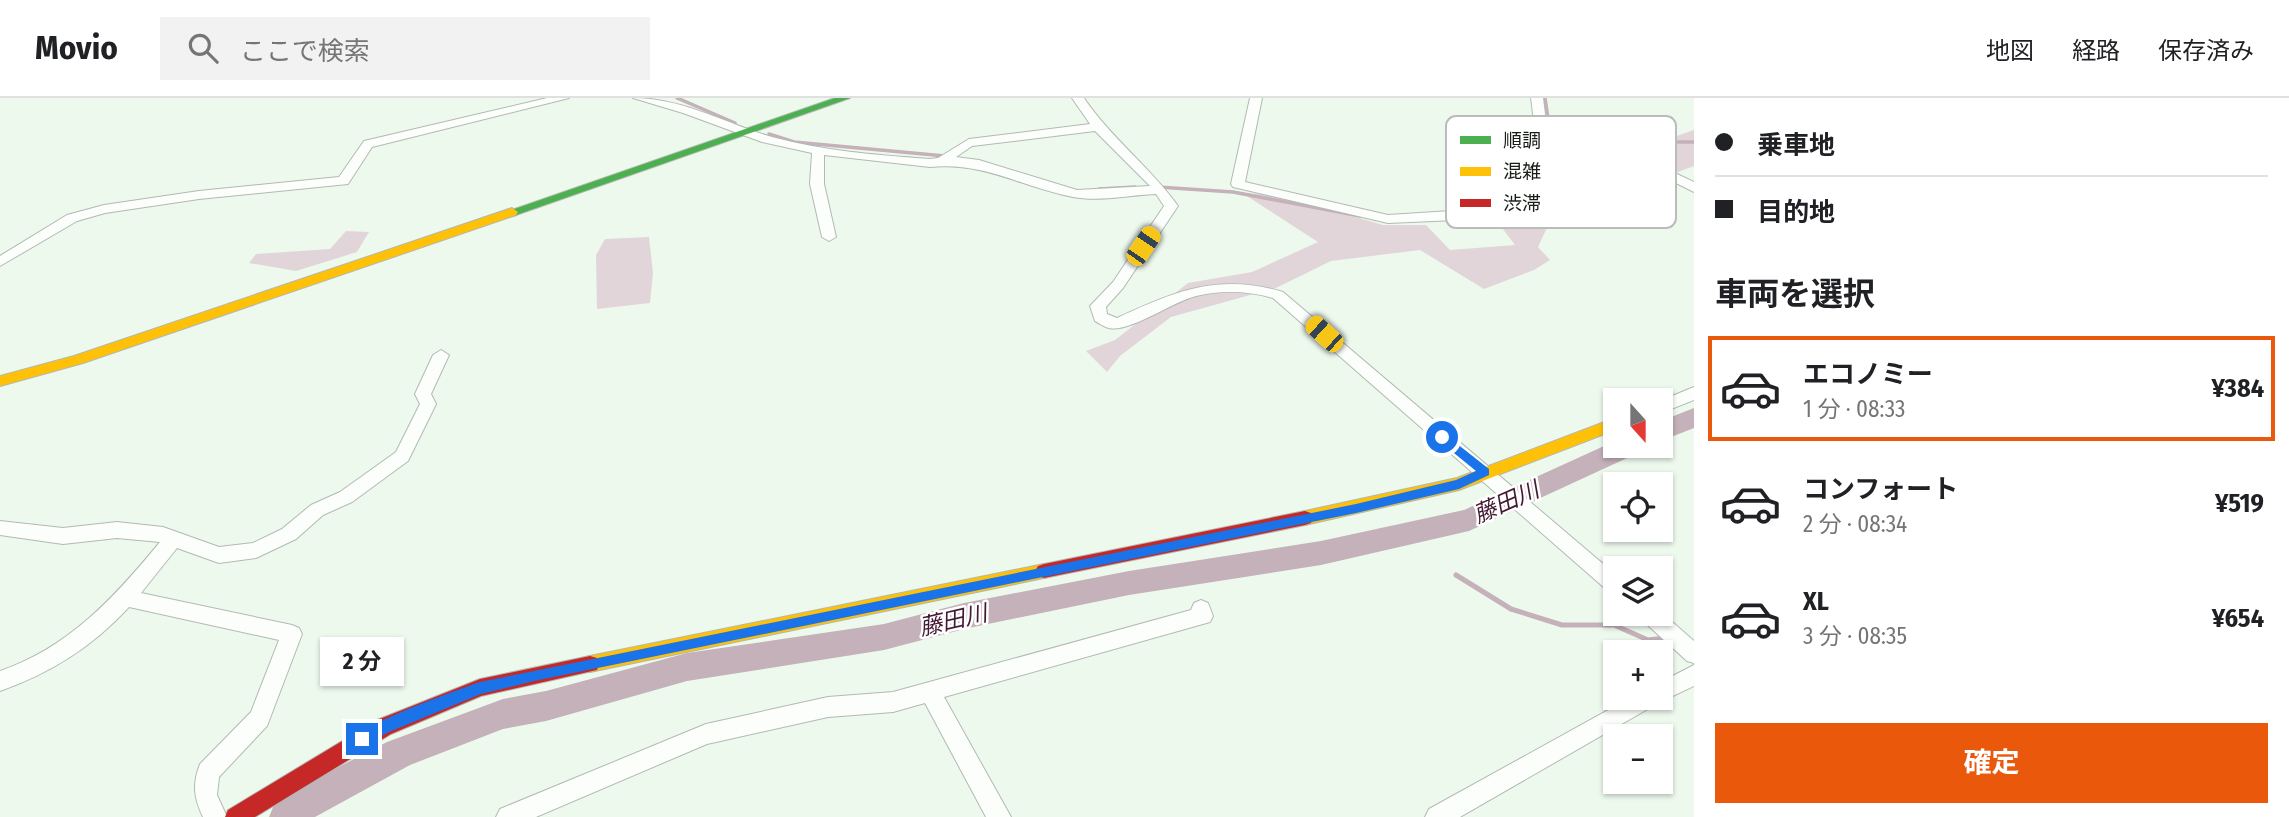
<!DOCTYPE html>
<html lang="ja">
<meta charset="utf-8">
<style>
body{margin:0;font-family:"Fira Sans Condensed","Noto Sans JP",sans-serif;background:#f2f2f2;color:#202124;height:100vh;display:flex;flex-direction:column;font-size:26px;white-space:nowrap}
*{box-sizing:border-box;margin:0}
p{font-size:23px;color:#757577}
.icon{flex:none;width:38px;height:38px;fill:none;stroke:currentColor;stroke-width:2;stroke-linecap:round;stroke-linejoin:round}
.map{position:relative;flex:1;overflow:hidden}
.panel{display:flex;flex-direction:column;background:#fff;width:595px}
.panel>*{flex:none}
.guide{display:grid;align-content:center;height:154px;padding:0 21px;background:#fff}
.needle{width:46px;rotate:159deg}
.tools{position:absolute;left:1603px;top:290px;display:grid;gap:14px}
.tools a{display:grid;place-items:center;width:70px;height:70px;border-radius:0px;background:#fff;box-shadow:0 2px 5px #0004;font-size:35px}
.end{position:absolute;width:32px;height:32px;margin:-16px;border:9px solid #1a73e8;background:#fff;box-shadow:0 0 0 4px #fff}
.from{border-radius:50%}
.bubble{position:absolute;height:49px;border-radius:0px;background:#fff;box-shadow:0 2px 5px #0004;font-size:23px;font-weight:700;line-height:49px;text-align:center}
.car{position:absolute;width:21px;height:42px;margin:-21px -10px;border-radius:9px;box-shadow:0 0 5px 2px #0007;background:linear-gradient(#f5c518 24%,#345 0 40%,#f5c518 0 76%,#345 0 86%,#f5c518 0)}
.guide b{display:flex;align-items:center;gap:24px;height:66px;font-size:26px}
.guide b+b{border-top:2px solid #e0e0e0}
.guide i{width:18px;height:18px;background:#202124}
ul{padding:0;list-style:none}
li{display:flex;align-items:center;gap:21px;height:105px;margin:0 14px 10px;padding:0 7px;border:4px solid transparent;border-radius:0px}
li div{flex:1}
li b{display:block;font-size:26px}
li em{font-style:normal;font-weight:700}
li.on{border-color:#ea580c}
li>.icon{width:63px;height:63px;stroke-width:1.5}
h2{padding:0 21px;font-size:32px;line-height:84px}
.primary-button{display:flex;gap:14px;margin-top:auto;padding:14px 21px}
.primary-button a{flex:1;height:80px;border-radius:0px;background:#ea580c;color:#fff;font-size:28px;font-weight:700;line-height:80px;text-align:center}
header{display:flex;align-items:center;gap:42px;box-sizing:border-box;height:98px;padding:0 35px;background:#fff;border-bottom:2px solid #e0e0e0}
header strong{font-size:33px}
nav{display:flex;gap:38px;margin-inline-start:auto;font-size:24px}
.search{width:490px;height:63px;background:#f2f2f2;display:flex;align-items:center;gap:18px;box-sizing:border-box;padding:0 24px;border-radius:0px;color:#757577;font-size:26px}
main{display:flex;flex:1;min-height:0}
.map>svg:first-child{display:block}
.forest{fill:#e2d5da}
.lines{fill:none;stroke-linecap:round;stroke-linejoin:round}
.stream-far1{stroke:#c4b1b9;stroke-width:3.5}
.stream{stroke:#c4b1b9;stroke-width:5}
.river{fill:#c4b1b9;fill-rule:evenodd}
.street-casing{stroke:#b2b9b2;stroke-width:2}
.fast-casing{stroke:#b2b9b2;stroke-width:2}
.slow-casing{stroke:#b2b9b2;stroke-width:2}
.jam-casing{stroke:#b2b9b2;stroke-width:2}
.street{fill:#fcfefc;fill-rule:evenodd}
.fast{fill:#4caf50;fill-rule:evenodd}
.slow{fill:#ffc107;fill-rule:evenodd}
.jam{fill:#c62828;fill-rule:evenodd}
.route{fill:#1a73e8}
.labels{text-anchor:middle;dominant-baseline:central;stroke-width:5;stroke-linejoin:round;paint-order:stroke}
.water-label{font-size:23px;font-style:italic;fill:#431832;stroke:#fff}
.key{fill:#fff;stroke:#b9bcba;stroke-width:2}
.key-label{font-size:19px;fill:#171e18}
</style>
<header>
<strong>Movio</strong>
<div class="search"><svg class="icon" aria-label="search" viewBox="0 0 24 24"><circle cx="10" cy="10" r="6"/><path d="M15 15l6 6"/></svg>ここで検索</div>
<nav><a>地図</a><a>経路</a><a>保存済み</a></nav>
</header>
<main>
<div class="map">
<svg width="1694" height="719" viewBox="0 0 1694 719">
<rect width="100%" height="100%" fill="#eef9ee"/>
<g class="forest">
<path d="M 1694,32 L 1694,68 L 1670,77 L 1577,65 L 1538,149 L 1550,162 L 1534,172 L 1484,191 L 1420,152 L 1331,163 L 1276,190 L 1171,219 L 1120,258 L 1107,274 L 1086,253 L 1115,242 L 1188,185 L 1252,174 L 1318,144 L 1242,95 L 1280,97 L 1383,127 L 1426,127 L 1450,152 L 1515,147 L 1496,122 L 1544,42 L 1639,51 Z"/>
<path d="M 346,133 L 369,134 L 357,154 L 296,173 L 249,165 L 256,156 L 330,151 Z"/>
<path d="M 649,139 L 653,175 L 650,205 L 597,211 L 596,157 L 605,141 Z"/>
</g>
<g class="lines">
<g class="stream-far1">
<path d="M 677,0 L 735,25"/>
<path d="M 1545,0 L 1552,47"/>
<path d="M 769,36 L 794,44 L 945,58"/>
<path d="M 1510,88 L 1548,48 L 1569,44 L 1694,44"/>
<path d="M 1158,89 L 1233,94 L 1360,118"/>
<path d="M 1099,91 L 1135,89"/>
</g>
<path class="stream" d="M 1456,477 L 1511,511 L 1562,527 L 1614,527 L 1648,542 L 1665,540"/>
<g class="river">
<path d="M 1694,310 L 1694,330 L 1661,343 L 1661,323 Z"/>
<path d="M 1615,343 L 1615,348 L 1642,348 L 1638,355 L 1469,433 L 1321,467 L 1129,497 L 964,531 L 884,552 L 687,583 L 546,623 L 503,631 L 410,667 L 315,719 L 269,719 L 274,707 L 296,691 L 387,644 L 503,601 L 546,593 L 687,555 L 884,526 L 964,505 L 1129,473 L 1321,443 L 1464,412 Z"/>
</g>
<g class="street-casing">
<g id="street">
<path d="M 547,0 L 569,0 L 372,49 L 348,86 L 199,101 L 105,115 L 77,123 L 0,168 L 0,158 L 67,117 L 104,107 L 199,93 L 339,79 L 364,43 Z"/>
<path d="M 633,0 C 683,0 724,25 772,39 C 823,53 876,57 930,61 L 938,60 L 969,41 L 1090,26 L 1072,0 L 1084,0 C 1111,40 1150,69 1178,108 L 1123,190 L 1106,209 L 1107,216 L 1117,220 C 1176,193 1218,175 1283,194 L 1615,476 L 1615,495 L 1608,493 L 1273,200 C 1249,193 1221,192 1196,198 C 1174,203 1129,235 1109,230 C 1104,229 1099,225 1095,223 L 1090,208 L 1113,184 L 1164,108 L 1156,96 C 1130,97 1098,104 1073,99 C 1021,89 986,64 930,69 L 824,57 L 824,86 L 836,139 L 829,143 L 822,139 L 810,86 L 812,55 L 762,44 L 683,15 ZM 1095,33 L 1150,88 L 1077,92 L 979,62 L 956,59 L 972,48 Z"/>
<path d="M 1250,0 L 1262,0 L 1245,84 L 1388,117 L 1482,111 L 1521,52 L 1534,24 L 1531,0 L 1543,0 L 1546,24 L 1533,52 L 1492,117 L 1478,121 L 1388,125 L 1233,89 L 1231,86 Z"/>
<path d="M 1677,76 L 1694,84 L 1694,94 L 1672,83 L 1671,80 Z"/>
<path d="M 441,252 L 449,257 L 431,296 L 436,306 L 408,363 L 352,404 L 323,417 L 296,441 L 256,460 L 219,465 L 177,450 L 141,495 L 292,527 L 299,530 L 302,536 L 267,628 L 219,679 L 217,697 L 227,719 L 203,719 C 194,700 192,686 200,666 L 251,614 L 279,542 L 129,509 C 92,549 51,575 0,593 L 0,573 C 68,550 115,499 160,444 L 117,440 L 63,446 L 0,437 L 0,423 L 63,430 L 117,424 L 163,429 L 219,449 L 253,445 L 282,431 L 311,407 L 340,394 L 396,354 L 420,306 L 415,296 L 433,257 Z"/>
<path d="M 1694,289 L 1694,302 L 1661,315 L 1660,303 Z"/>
<path d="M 1201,502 L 1208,505 L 1213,518 L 1210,524 L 944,599 L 1011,719 L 986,719 L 925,605 L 893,614 L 828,619 L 707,646 L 536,719 L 496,719 L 500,711 L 706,626 L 828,599 L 893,594 L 1191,512 L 1194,505 Z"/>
<path d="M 1661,514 L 1694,543 L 1694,565 L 1687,563 L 1642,522 L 1639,516 L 1661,516 Z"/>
<path d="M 1694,567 L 1694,588 L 1660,604 L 1460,719 L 1425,719 L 1429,711 L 1630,600 L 1661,600 L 1661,584 Z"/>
</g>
</g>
<g class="fast-casing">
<path id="fast" d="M 835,0 L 850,0 L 516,117 L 512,118 L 506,114 Z"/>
</g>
<g class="slow-casing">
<g id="slow">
<path d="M 512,110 L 518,114 L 516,117 L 83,265 L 0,288 L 0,278 L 74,258 Z"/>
<path d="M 1615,320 L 1615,332 L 1459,392 L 1305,427 L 1299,425 L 1297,420 L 1299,415 L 1305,413 L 1457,380 Z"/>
<path d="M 1044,466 L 1050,468 L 1053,473 L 1050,478 L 1044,480 L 590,574 L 583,572 L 581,566 L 583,560 L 590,558 Z"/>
</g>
</g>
<g class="jam-casing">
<g id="jam">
<path d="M 1305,413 L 1311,415 L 1313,420 L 1311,425 L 1305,427 L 1044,480 L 1038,478 L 1035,473 L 1038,468 L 1044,466 Z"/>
<path d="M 590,558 L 597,560 L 599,566 L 597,572 L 481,598 L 391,636 L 255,719 L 225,719 L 228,712 L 377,622 L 480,581 Z"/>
</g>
</g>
<use href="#street" class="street"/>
<use href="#fast" class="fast"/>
<use href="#slow" class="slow"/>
<use href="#jam" class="jam"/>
</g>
<path class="route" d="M 1442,334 L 1489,371 L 1489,377 L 1459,391 L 1356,415 L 534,583 L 481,596 L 389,634 L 362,648 L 355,641 C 363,625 458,592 480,584 L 1356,406 L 1456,382 L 1476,373 L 1438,342 L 1436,339 Z"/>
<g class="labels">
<g class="water-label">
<text transform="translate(1506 404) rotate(-24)">藤田川</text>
<text transform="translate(953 522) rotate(-13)">藤田川</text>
</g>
</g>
<rect x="1446" y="18" width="230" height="112" rx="10" class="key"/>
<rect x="1460" y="38" width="31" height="8" fill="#4caf50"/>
<rect x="1460" y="69" width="31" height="9" fill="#ffc107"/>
<rect x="1460" y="101" width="31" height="8" fill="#c62828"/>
<g class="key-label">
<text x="1503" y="49">順調</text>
<text x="1503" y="80">混雑</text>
<text x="1503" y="112">渋滞</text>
</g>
</svg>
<div class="tools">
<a><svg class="needle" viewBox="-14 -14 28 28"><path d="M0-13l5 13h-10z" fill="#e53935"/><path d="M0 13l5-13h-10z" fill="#757577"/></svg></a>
<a><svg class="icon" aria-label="locate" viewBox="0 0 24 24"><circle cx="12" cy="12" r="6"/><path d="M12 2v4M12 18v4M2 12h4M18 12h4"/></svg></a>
<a><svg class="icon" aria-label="layers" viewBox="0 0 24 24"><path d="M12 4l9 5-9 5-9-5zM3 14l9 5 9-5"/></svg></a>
<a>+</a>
<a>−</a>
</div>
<i class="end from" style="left:1442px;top:339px"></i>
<i class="end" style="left:362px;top:641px"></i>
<div class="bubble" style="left:320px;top:539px;width:84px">2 分</div>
<i class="car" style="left:1143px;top:148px;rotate:34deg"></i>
<i class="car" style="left:1324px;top:236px;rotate:312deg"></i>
</div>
<section class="panel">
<div class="guide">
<b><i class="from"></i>乗車地</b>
<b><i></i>目的地</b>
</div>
<h2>車両を選択</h2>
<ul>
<li class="on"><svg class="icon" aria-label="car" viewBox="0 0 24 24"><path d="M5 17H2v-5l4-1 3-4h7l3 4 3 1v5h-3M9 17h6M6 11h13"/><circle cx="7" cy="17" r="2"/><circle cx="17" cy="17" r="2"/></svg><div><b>エコノミー</b><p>1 分 · 08:33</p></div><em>¥384</em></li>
<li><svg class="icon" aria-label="car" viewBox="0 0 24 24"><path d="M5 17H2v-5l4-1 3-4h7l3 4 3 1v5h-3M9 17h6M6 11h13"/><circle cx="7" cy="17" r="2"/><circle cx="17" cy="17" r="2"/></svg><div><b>コンフォート</b><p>2 分 · 08:34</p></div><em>¥519</em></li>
<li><svg class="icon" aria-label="car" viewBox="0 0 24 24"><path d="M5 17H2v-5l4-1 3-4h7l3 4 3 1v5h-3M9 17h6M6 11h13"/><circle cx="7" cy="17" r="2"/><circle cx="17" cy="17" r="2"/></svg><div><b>XL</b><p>3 分 · 08:35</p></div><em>¥654</em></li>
</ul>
<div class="primary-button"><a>確定</a></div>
</section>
</main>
